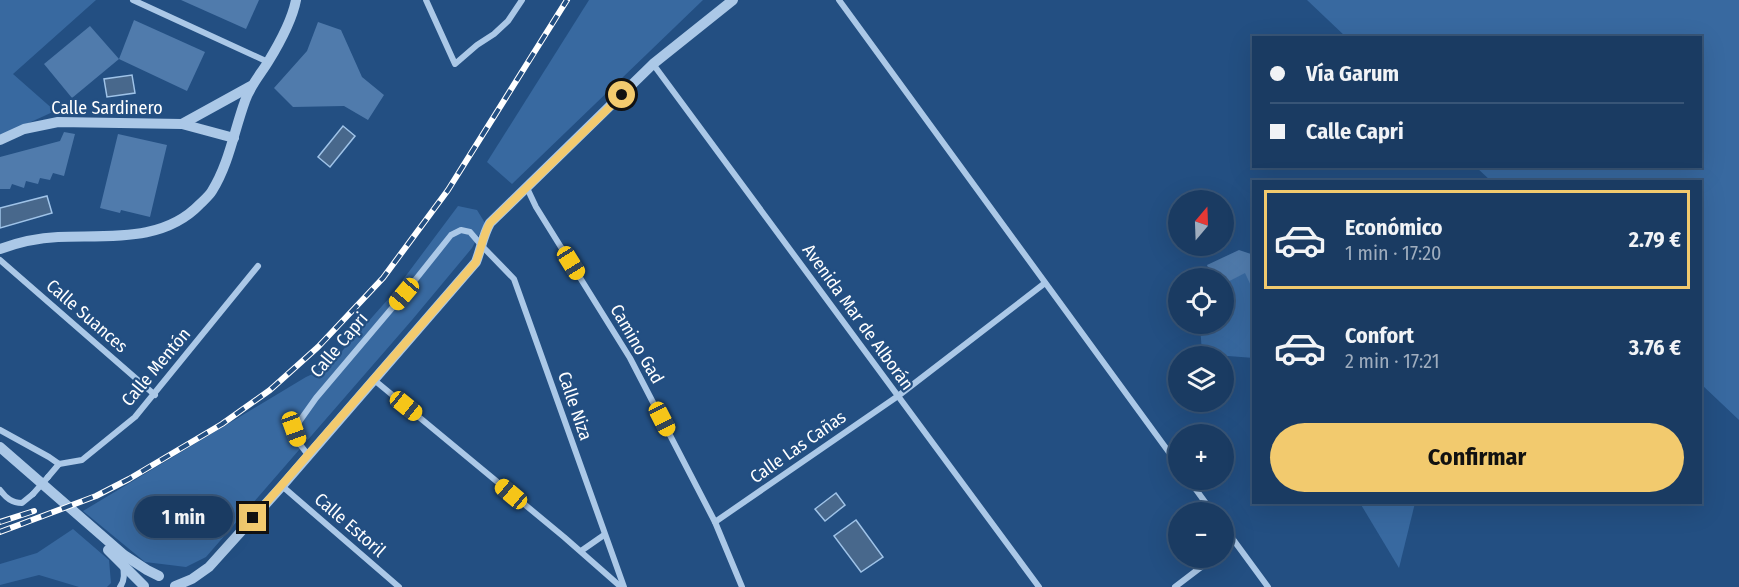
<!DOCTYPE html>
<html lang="es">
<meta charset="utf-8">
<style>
body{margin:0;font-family:"Fira Sans Condensed",sans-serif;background:#234268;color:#f1f3f6;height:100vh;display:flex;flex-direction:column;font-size:22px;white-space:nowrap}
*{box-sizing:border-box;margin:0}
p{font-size:20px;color:#9fadbe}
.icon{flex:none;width:33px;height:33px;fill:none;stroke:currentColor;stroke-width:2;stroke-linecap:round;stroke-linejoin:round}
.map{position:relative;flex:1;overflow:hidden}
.sheet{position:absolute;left:1252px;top:180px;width:450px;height:324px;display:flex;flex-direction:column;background:#1a3b62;border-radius:0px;box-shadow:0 6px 24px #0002,0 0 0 2px #385577}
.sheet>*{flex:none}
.banner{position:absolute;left:1252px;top:36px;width:450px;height:132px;border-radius:0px;box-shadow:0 6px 24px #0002,0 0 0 2px #385577;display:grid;align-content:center;height:132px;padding:0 18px;background:#1a3b62}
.needle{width:39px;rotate:19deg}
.tools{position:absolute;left:1168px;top:190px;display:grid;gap:12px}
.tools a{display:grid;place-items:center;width:66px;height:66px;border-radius:50%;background:#1a3b62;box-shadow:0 6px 24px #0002,0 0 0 2px #385577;font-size:30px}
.end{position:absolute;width:27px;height:27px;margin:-14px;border:8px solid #f2ca6e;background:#111;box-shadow:0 0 0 3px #111}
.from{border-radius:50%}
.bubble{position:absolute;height:42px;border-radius:21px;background:#1a3b62;box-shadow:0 6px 24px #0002,0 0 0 2px #385577;font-size:20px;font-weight:700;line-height:42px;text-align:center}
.car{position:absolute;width:18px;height:36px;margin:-18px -9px;border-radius:8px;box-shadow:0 0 4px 2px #0007;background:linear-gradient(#f5c518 24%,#345 0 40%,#f5c518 0 76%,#345 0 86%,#f5c518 0)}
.banner b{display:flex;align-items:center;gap:21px;height:57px;font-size:22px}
.banner b+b{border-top:2px solid #385577}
.banner i{width:15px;height:15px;background:#f1f3f6}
ul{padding:10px 0 0;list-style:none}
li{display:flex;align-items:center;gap:18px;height:99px;margin:0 12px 9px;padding:0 6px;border:3px solid transparent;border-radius:0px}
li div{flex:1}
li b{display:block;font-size:22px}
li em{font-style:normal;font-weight:700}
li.on{border-color:#f2ca6e}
li>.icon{width:54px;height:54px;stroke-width:1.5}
.primary-button{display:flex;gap:12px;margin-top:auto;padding:12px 18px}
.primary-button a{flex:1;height:69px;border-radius:36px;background:#f2ca6e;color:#111;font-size:24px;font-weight:700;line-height:69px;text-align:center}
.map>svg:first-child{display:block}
.green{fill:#3869a0}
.water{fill:#48688c;stroke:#9fc3e8;stroke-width:1.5}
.building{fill:#507bac}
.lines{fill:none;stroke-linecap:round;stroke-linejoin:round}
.minor{stroke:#abc8e7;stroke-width:6}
.tertiary{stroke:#abc8e7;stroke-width:10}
.rail-casing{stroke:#fff;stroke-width:6}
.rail{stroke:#234f82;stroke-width:4;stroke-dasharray:11;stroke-linecap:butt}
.minor-bridge{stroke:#abc8e7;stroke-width:6}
.route{stroke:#f2ca6e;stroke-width:8}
.labels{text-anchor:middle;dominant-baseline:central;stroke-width:4.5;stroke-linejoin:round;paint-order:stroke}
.street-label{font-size:18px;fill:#fff;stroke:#234f82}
</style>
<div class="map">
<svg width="1739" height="587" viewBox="0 0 1739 587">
<rect width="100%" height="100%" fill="#234f82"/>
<g class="green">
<path d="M 0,0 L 96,0 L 13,74 L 55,111 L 0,136 Z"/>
<path d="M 589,0 L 703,0 L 512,184 L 487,162 Z"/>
<path d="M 1307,0 L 1739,0 L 1739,420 L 1701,384 L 1701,182 L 1491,181 L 1476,167 L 1701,166 L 1701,38 L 1346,37 Z"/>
<path d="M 458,206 L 477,210 L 485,223 L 472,248 L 412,320 L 206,557 L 186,567 L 145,562 L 83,511 L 306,377 L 328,367 L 390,297 Z"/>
<path d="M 1245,272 L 1254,276 L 1254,358 L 1202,354 L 1200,324 L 1224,324 L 1224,284 Z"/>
<path d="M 1360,503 L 1415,503 L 1399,568 Z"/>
<path d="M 73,529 L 109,560 L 111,583 L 107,587 L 79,587 L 39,575 L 0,585 L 0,564 L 37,553 Z"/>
</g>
<g class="water">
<path d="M 132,75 L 135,93 L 107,97 L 104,79 Z"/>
<path d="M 343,126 L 355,136 L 330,167 L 318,157 Z"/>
<path d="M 47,196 L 52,213 L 0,228 L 0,208 Z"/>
<path d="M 836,493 L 845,505 L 825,521 L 815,509 Z"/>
<path d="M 856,520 L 883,557 L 861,572 L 834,536 Z"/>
</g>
<g class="building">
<path d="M 181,0 L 259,0 L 246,29 Z"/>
<path d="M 134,20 L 205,52 L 187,91 L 119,59 Z"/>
<path d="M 318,22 L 341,30 L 362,77 L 384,95 L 368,120 L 344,106 L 293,107 L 274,88 L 307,51 Z"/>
<path d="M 90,26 L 119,59 L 72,98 L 44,64 Z"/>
<path d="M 64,132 L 75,134 L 64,176 L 53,173 L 50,180 L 40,178 L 38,184 L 26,181 L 24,188 L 12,184 L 10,189 L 0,189 L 0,157 L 60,141 Z"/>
<path d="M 118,134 L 167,145 L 150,217 L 121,210 L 120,213 L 100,208 Z"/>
<path d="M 1239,250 L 1254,255 L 1254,292 L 1245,273 L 1224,284 L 1224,279 L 1191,279 L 1209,270 L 1207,265 Z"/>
</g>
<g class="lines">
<g class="minor">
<path d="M 133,0 L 268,62"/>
<path d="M 426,0 L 455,64 L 477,45 L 494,34 L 508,21 L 522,0"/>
<path d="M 839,0 L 1179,466"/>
<path d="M 653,64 L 1039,587"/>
<path d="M 527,188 L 536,207 L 630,358 L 715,522 L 742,587"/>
<path d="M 0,260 L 155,395"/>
<path d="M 373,379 L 564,537 L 621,587"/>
<path d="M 0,430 L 49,457 L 59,464"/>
<path d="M 308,455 L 299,443 L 294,429 L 316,398 L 404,294 L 451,235 L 461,230 L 470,232 L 482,246 L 514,279 L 624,587"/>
<path d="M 59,464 L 82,460 L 135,417 L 258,266"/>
<path d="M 48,477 L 59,464"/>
<path d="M 1189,480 L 1213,513"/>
<path d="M 282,486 L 399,587"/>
<path d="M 0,490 C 6,498 12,503 22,503 L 33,494"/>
<path d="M 715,522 L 898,396 L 1045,283"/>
<path d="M 1224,527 L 1268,587"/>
<path d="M 1224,549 L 1234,541"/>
<path d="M 581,551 L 604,535"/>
<path d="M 120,587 C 125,581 124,573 123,565"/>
<path d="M 1175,587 L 1213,558"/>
</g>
<g class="tertiary">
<path d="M 182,124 L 251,86"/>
<path d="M 0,140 L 24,129 L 58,122 L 182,124 L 234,138"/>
<path d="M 0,249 C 19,242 38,238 58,237 C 107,235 163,243 200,204 C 204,200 209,196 212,191 C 229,164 234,131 245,101 C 250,86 260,75 268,62 C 279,44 292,21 296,0"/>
<path d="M 0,447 L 124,555 L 147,570 L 159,576"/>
<path d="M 108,550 L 144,586"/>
<path d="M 175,586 L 192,579 L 209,567 L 282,486 L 476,262 C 481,249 483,235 490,223 L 653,64 L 733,0"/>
</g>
<g class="rail-casing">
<g id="rail">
<path d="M 0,522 L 34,511"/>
<path d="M 0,532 L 96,496 L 129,479 L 222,424 L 270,390 L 318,347 L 383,278 L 448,190 L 567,0"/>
</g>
</g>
<use href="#rail" class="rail"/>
<path class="minor-bridge" d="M 33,494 L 48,477"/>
</g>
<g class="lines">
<path class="route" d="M 253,518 L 476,262 C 481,249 483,235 490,223 L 622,95"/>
</g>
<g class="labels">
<g class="street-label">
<text x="107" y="108">Calle Sardinero</text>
<text transform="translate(87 316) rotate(41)">Calle Suances</text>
<text transform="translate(858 317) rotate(54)">Avenida Mar de Alborán</text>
<text transform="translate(637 344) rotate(60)">Camino Gad</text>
<text transform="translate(339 345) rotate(-50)">Calle Capri</text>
<text transform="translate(156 367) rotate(-50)">Calle Mentón</text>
<text transform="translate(575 406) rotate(71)">Calle Niza</text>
<text transform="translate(798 447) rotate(-35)">Calle Las Cañas</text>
<text transform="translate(350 525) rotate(41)">Calle Estoril</text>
</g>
</g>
</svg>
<div class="tools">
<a><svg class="needle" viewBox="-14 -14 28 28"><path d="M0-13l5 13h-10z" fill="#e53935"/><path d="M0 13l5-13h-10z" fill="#9fadbe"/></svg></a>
<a><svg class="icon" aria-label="locate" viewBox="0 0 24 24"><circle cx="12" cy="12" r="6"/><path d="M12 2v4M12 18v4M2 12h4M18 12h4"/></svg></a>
<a><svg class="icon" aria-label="layers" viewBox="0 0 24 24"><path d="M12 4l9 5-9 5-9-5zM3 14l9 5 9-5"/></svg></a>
<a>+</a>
<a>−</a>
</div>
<i class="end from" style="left:622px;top:95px"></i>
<i class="end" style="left:253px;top:518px"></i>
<div class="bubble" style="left:134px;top:496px;width:99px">1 min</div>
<i class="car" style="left:571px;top:263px;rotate:148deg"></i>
<i class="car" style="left:404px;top:294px;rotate:220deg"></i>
<i class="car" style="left:406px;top:406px;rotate:129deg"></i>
<i class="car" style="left:662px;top:419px;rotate:153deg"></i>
<i class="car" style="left:294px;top:429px;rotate:160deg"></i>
<i class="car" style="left:511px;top:494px;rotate:310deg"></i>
<div class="banner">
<b><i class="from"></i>Vía Garum</b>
<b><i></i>Calle Capri</b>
</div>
<section class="sheet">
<ul>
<li class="on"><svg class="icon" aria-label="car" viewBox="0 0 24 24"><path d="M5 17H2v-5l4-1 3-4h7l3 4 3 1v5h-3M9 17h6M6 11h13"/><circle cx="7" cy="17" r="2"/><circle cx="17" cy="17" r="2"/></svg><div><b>Económico</b><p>1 min · 17:20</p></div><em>2.79 €</em></li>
<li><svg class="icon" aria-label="car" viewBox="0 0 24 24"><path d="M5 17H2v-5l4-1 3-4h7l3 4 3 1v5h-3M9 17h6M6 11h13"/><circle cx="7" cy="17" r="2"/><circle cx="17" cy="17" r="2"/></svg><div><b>Confort</b><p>2 min · 17:21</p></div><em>3.76 €</em></li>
</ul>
<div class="primary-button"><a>Confirmar</a></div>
</section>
</div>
